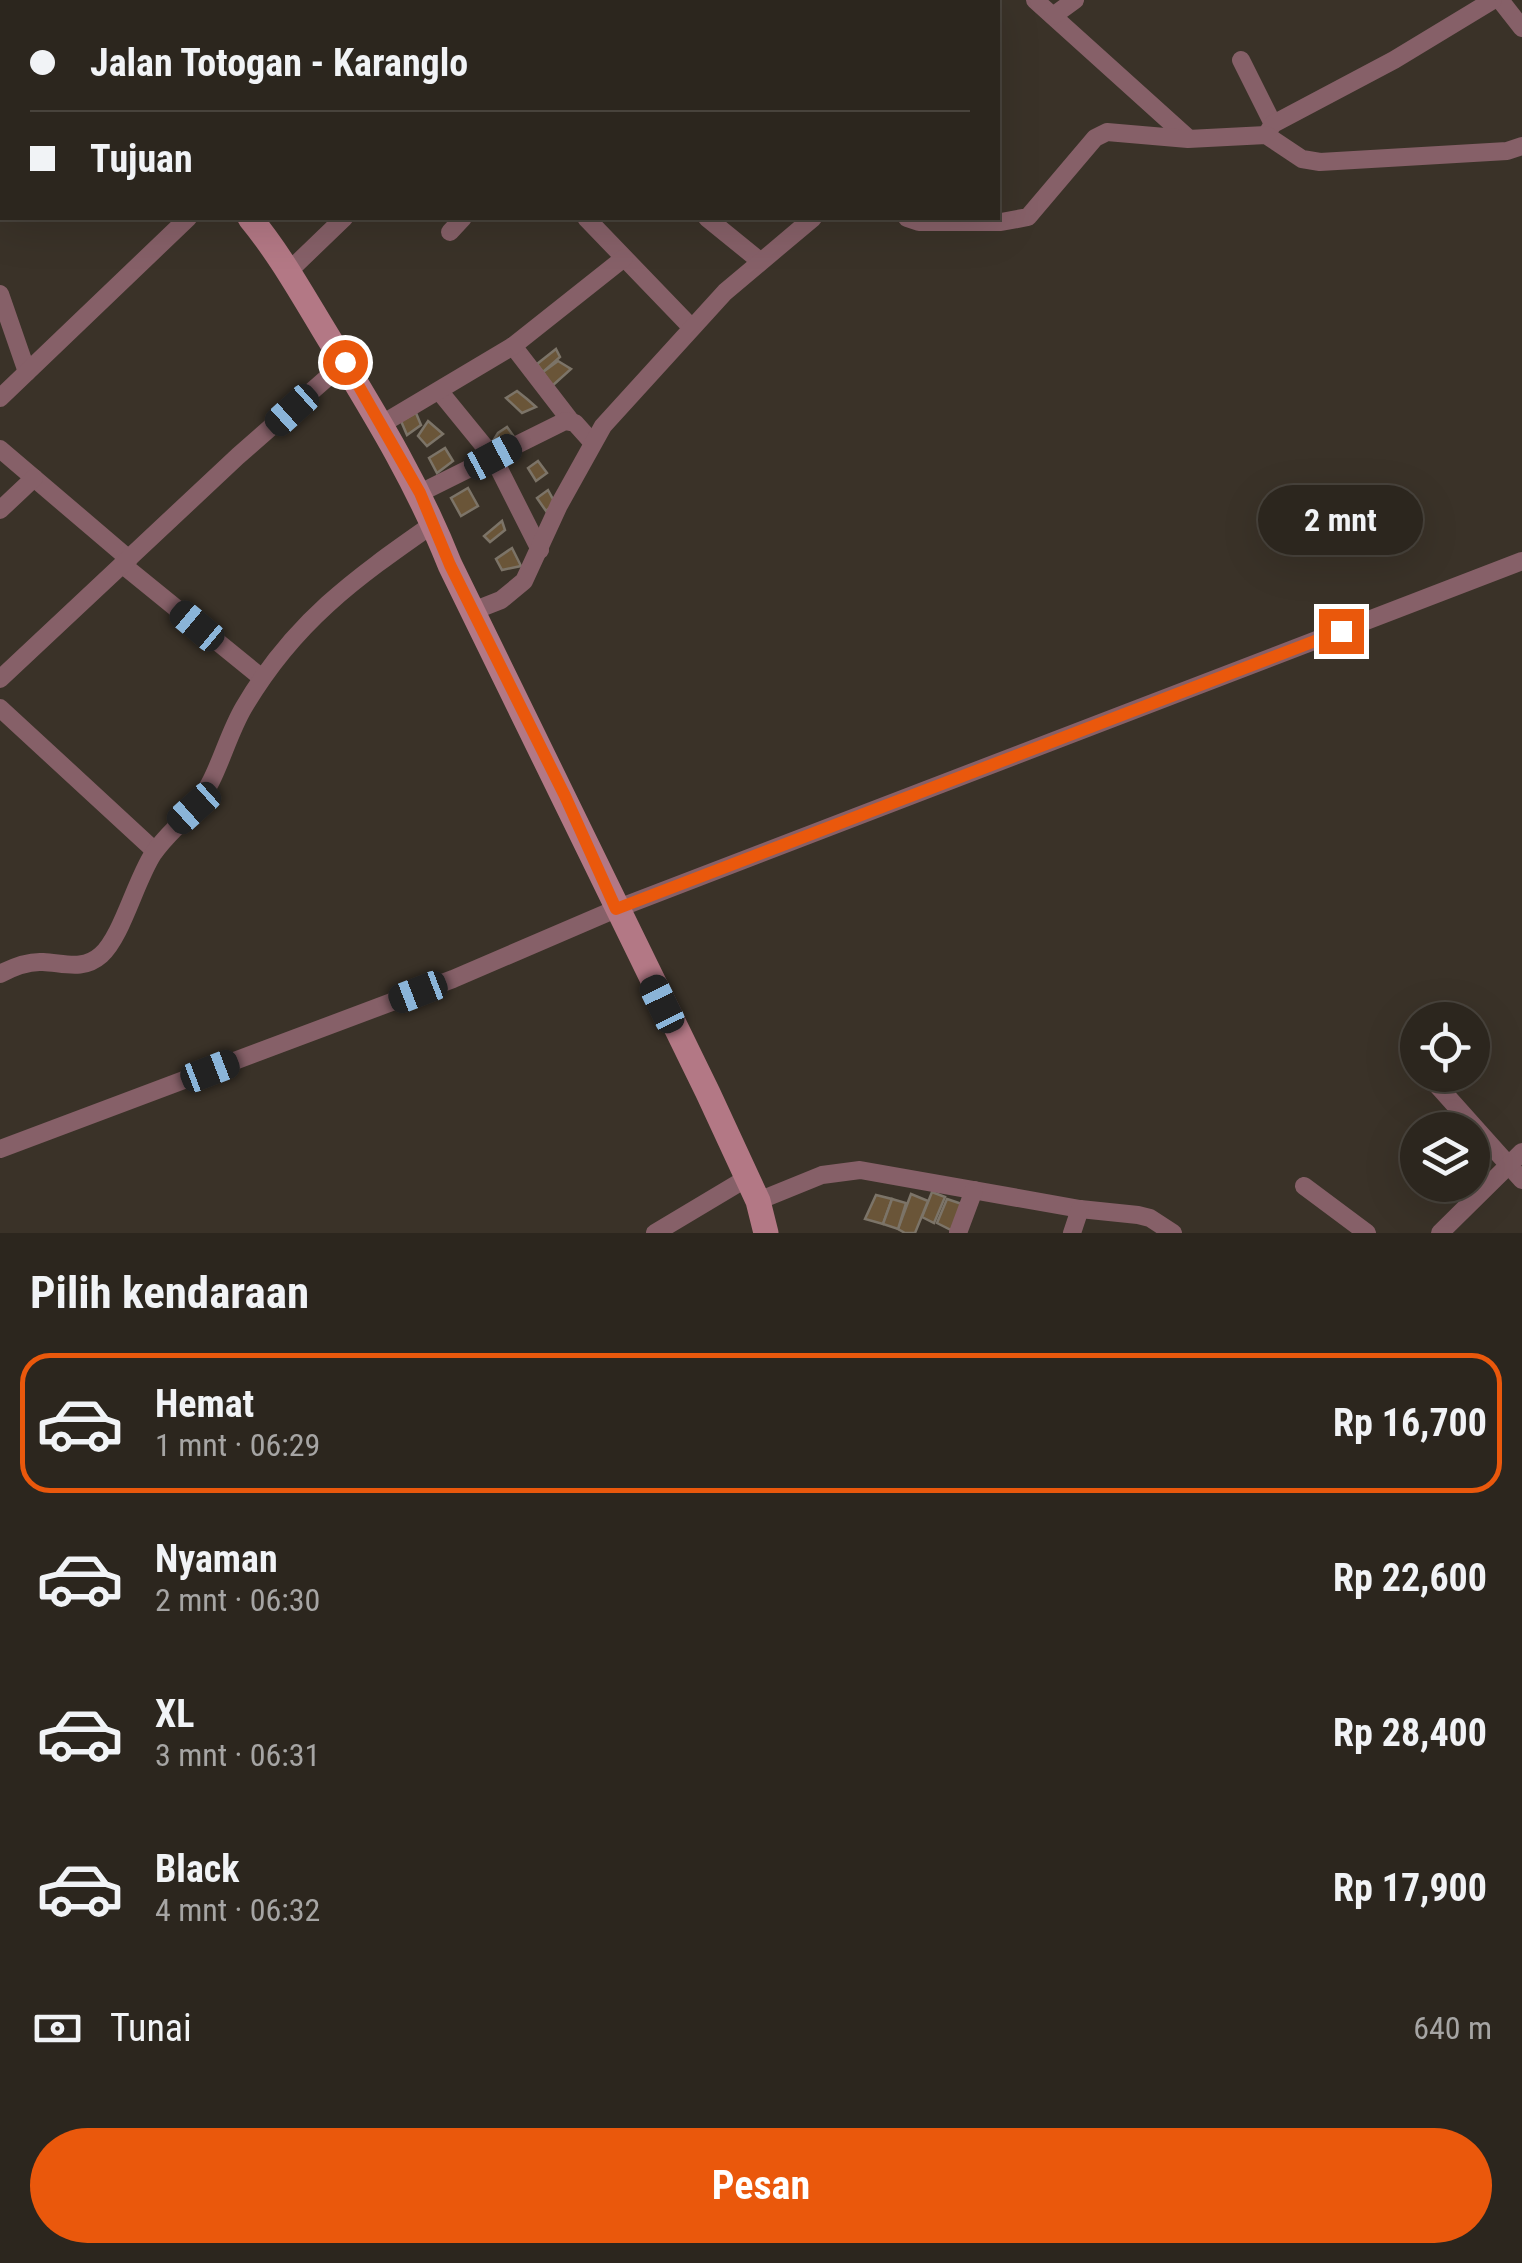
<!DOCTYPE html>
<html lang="id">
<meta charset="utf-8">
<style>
body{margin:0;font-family:"Roboto Condensed",sans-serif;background:#342e27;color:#f1f3f6;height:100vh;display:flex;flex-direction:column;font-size:38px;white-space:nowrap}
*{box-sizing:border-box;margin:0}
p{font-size:32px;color:#a6a5a4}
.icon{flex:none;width:55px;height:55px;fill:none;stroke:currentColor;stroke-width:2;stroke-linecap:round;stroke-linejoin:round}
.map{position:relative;height:1233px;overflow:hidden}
.side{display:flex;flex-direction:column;background:#2c261e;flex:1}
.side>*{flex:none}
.hud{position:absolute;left:0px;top:0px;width:1000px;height:220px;box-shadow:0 10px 40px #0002,0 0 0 2px #48433c;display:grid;align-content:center;height:220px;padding:0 30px;background:#2c261e}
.tools{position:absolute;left:1400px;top:1002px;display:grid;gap:20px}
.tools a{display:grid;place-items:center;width:90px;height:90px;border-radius:50%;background:#2c261e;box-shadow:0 10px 40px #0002,0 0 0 2px #48433c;font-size:50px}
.end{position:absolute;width:45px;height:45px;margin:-22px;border:12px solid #ea580c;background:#fff;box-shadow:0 0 0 5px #fff}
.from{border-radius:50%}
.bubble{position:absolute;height:70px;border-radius:35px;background:#2c261e;box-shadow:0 10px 40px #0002,0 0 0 2px #48433c;font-size:32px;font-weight:700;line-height:70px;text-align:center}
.car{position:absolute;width:30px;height:60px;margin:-30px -15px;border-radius:12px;box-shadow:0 0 8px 2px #0007;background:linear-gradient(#222 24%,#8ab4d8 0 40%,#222 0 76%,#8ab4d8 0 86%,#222 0)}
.hud b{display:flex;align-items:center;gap:35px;height:95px;font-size:38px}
.hud b+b{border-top:2px solid #48433c}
.hud i{width:25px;height:25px;background:#f1f3f6}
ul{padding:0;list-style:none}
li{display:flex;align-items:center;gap:30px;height:140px;margin:0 20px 15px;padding:0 10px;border:5px solid transparent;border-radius:30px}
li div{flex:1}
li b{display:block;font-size:38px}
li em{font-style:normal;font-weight:700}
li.active{border-color:#ea580c}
li>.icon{width:90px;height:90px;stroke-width:1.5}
h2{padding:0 30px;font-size:45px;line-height:120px}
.pay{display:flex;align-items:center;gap:25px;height:110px;padding:0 30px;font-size:38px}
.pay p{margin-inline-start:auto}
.cta{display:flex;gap:20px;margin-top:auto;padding:20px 30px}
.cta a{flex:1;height:115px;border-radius:60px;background:#ea580c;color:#fff;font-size:40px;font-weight:700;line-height:115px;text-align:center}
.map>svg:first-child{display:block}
.building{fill:#6a5538;stroke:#7c7468;stroke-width:2.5}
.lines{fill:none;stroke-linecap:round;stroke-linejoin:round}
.minor{stroke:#866068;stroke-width:18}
.tertiary{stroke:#866068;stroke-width:22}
.secondary{stroke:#b37885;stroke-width:25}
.primary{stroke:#d68a9b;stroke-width:25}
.route{stroke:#ea580c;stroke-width:12}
</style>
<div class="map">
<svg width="1522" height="1233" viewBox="0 0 1522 1233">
<rect width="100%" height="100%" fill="#3a3228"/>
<g class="building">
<path d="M 556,349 L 560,357 L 543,372 L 537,364 Z"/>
<path d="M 558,361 L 571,369 L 552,386 L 543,372 Z"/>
<path d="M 517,391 L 527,399 L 536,407 L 522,413 L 506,398 Z"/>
<path d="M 416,413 L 421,425 L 407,435 L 401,421 Z"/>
<path d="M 428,421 L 443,434 L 427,446 L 418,436 Z"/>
<path d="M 507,427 L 517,441 L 497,452 L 490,446 L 498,433 Z"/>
<path d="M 445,448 L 453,461 L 437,473 L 429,458 Z"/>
<path d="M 538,461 L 547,473 L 536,481 L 528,468 Z"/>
<path d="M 468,488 L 478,506 L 461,516 L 451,498 Z"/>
<path d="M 548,490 L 555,503 L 546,511 L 537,498 Z"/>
<path d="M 502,521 L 505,530 L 490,542 L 484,536 Z"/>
<path d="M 512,548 L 521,566 L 502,570 L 496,559 Z"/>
<path d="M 932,1192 L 945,1197 L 934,1223 L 922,1217 Z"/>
<path d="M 911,1194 L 928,1201 L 915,1233 L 905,1233 L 898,1229 Z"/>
<path d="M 876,1195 L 892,1199 L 883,1224 L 865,1219 Z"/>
<path d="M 892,1199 L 906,1203 L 898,1229 L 883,1224 Z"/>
<path d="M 947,1199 L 965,1205 L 953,1231 L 937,1223 Z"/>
</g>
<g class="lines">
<g class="minor">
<path d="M 379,0 L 381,2"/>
<path d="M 646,0 L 649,2"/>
<path d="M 1035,0 L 1188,138"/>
<path d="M 1500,0 L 1522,28"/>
<path d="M 344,2 L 347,0"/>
<path d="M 416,2 L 420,0"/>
<path d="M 554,2 L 556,0"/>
<path d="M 795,2 L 797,0"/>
<path d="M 949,2 L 952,0"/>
<path d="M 1053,16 L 1075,0"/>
<path d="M 1241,60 L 1273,124"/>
<path d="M 1266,135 L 1273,124 L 1394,60 L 1493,0"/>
<path d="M 586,218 L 691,327"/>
<path d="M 707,218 L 760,261"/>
<path d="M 907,218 L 919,222 L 1001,222 L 1028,217 L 1095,138 L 1107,132 L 1188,139 L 1266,135 L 1302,159 L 1320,162 L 1507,151 L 1522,146"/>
<path d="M 450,232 L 463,218"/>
<path d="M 289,271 L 344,218"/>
<path d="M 0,294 L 27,372"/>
<path d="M 513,346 L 570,420"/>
<path d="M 440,392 L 493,457 L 540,550"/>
<path d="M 0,398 L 188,218"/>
<path d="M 382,424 L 513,346 L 624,258"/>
<path d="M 0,449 L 129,559"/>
<path d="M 420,493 L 565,421 L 575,423 L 592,442"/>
<path d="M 0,510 L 34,478"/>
<path d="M 123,565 L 262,678"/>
<path d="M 473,611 L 501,600 L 524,581 L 559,505 L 603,426 L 725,292 L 813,218"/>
<path d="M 0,679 L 238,456 L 345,362"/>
<path d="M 0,708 L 155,851"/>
<path d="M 0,974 C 13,967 28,961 43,962 C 64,963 83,971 101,955 C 122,936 135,882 153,854 C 165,836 180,825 193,809 C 218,780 225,739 244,707 C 294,622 354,579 433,524"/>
<path d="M 1428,1075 L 1522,1180"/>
<path d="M 0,1149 L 453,979 L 616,909 L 1522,561"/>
<path d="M 1304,1186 L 1367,1233"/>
<path d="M 758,1201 L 822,1175 L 860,1170 L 1080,1209 L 1138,1215 L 1150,1218 L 1173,1233"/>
<path d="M 655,1233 L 747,1178"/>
<path d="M 958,1233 L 974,1190"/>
<path d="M 1072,1233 L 1080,1209"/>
<path d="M 1440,1233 L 1522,1152"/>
</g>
<path class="tertiary" d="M 0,57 L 2,55"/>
<path class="secondary" d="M 250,218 C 278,252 299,289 322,327 C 371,408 415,477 450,565 L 708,1093 L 758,1201 L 766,1233"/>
<g class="primary">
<path d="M 29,0 L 31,2"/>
<path d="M 72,2 L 76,0"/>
</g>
</g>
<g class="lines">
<path class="route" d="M 345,362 L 420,493 L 450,565 L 565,796 L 616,909 L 1341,631"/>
</g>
</svg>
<div class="tools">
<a><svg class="icon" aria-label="locate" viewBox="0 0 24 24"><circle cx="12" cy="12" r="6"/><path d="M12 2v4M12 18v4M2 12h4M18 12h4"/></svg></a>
<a><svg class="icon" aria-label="layers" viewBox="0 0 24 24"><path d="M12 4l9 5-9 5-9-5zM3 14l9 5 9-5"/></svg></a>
</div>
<i class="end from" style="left:345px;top:362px"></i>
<i class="end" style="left:1341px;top:631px"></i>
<div class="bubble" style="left:1258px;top:485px;width:165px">2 mnt</div>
<i class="car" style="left:292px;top:410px;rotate:228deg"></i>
<i class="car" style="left:493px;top:457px;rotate:62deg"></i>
<i class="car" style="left:197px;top:626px;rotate:310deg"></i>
<i class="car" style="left:194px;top:808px;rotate:228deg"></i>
<i class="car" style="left:418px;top:992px;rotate:249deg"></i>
<i class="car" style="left:662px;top:1004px;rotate:334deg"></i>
<i class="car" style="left:210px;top:1071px;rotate:69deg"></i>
<div class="hud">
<b><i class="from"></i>Jalan Totogan - Karanglo</b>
<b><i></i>Tujuan</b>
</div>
</div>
<section class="side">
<h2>Pilih kendaraan</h2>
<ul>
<li class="active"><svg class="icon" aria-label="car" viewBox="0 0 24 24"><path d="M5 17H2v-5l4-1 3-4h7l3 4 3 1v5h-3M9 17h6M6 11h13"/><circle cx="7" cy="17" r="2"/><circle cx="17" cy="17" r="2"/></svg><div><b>Hemat</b><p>1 mnt · 06:29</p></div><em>Rp 16,700</em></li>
<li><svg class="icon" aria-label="car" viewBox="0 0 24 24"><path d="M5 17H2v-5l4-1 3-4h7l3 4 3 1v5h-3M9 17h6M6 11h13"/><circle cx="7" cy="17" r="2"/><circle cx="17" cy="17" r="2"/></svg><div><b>Nyaman</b><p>2 mnt · 06:30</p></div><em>Rp 22,600</em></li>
<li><svg class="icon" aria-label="car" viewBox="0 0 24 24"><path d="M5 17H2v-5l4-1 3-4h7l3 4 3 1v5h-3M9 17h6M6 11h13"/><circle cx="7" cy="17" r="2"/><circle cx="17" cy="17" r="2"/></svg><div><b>XL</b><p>3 mnt · 06:31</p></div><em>Rp 28,400</em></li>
<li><svg class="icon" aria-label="car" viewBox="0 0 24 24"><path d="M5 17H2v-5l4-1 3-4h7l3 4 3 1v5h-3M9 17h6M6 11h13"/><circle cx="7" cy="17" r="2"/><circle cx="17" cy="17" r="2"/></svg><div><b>Black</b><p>4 mnt · 06:32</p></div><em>Rp 17,900</em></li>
</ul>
<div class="pay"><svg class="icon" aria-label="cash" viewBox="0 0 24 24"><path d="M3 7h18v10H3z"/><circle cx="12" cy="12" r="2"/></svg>Tunai<p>640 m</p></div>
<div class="cta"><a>Pesan</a></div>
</section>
